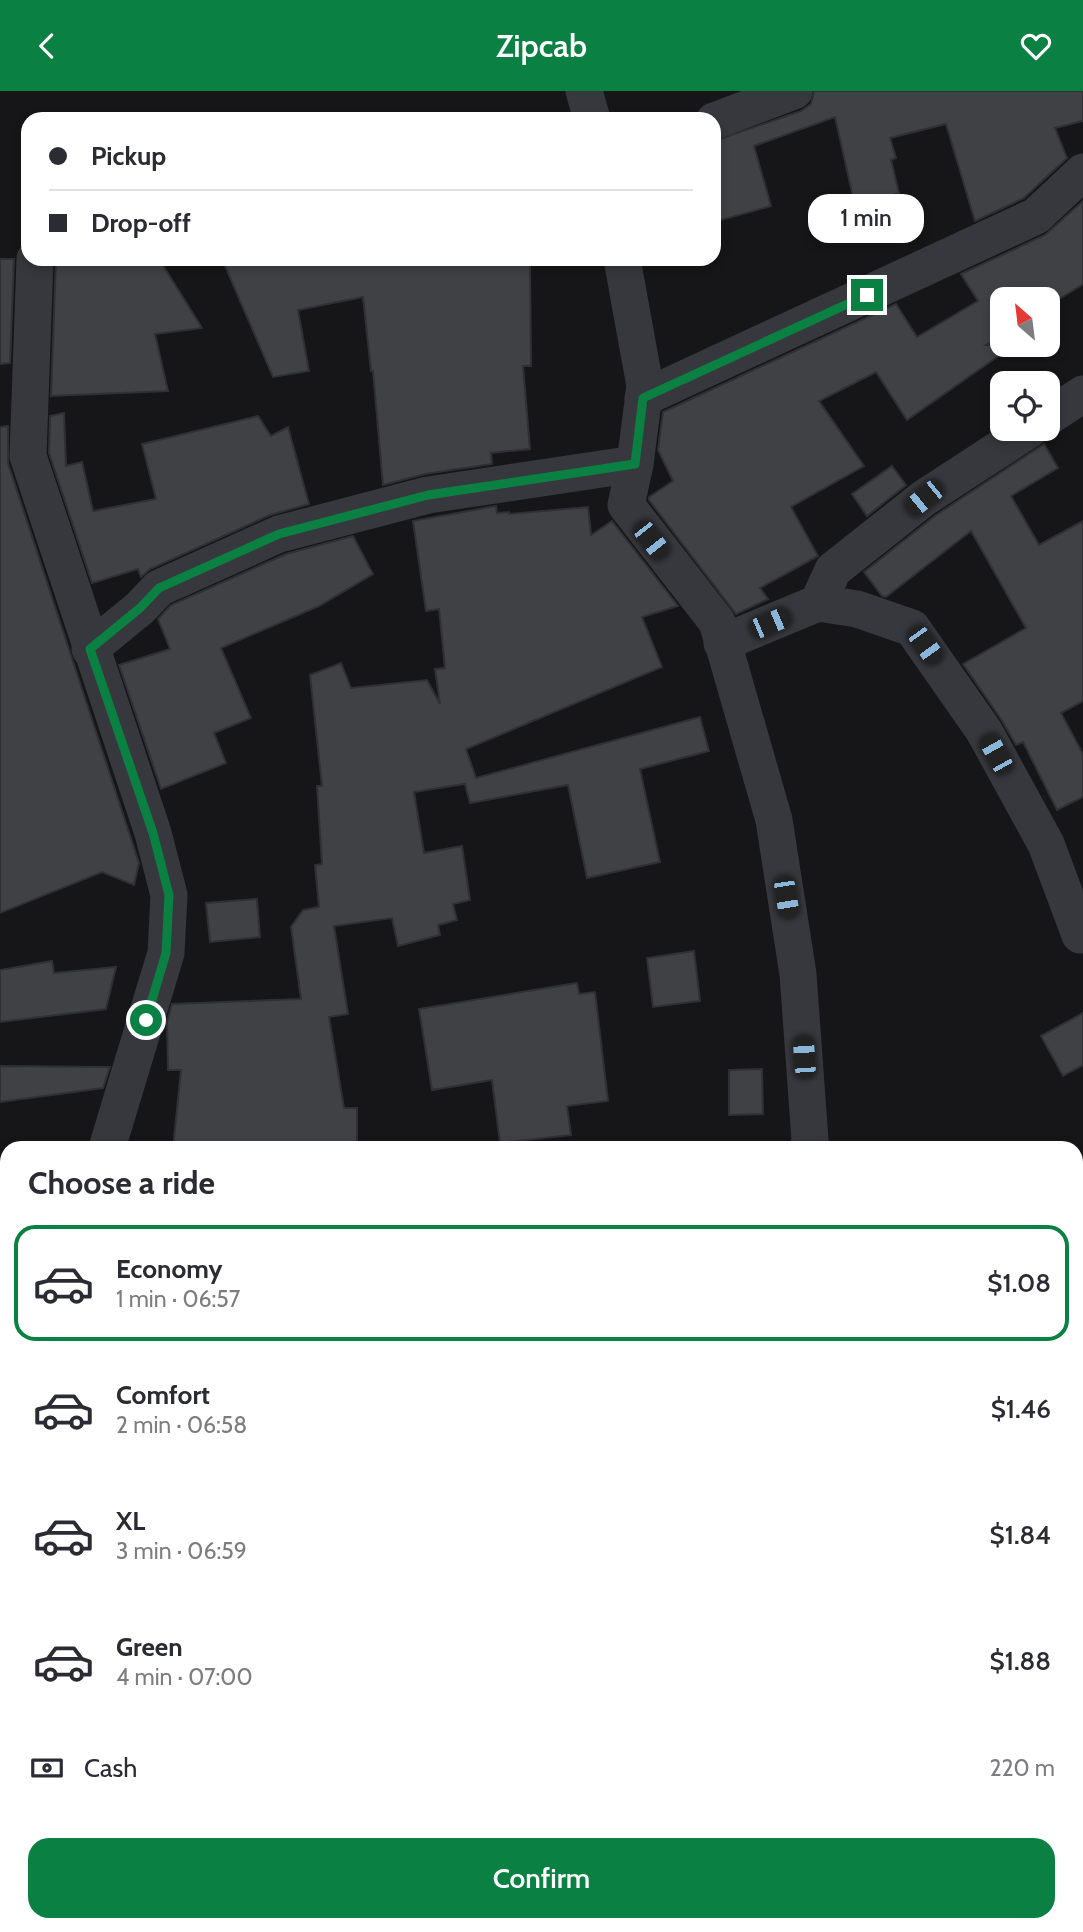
<!DOCTYPE html>
<meta charset="utf-8">
<style>
body{margin:0;font-family:Cabin,sans-serif;background:#f2f2f3;color:#2b2b33;height:100vh;display:flex;flex-direction:column;font-size:26px;white-space:nowrap}
*{box-sizing:border-box;margin:0}
p{font-size:23px;color:#7c7c81}
.icon{flex:none;width:38px;height:38px;fill:none;stroke:currentColor;stroke-width:2;stroke-linecap:round;stroke-linejoin:round}
.map{position:relative;flex:1;overflow:hidden}
.details{position:absolute;left:0px;top:1050px;width:1083px;height:791px;display:flex;flex-direction:column;background:#fff;border-radius:21px 21px 0 0;box-shadow:0 4px 10px #0003}
.details>*{flex:none}
.hud{position:absolute;left:21px;top:21px;width:700px;height:154px;border-radius:21px;box-shadow:0 4px 10px #0003;display:grid;align-content:center;height:154px;padding:0 28px;background:#fff}
.needle{width:46px;rotate:332deg}
.buttons{position:absolute;left:990px;top:196px;display:grid;gap:14px}
.buttons a{display:grid;place-items:center;width:70px;height:70px;border-radius:14px;background:#fff;box-shadow:0 4px 10px #0003;font-size:35px}
.end{position:absolute;width:32px;height:32px;margin:-16px;border:9px solid #0b8043;background:#fff;box-shadow:0 0 0 4px #fff}
.from{border-radius:50%}
.bubble{position:absolute;height:49px;border-radius:21px;background:#fff;box-shadow:0 4px 10px #0003;font-size:23px;font-weight:600;line-height:49px;text-align:center}
.car{position:absolute;width:21px;height:42px;margin:-21px -10px;border-radius:9px;box-shadow:0 0 5px 2px #0007;background:linear-gradient(#222 24%,#8ab4d8 0 40%,#222 0 76%,#8ab4d8 0 86%,#222 0)}
.hud b{display:flex;align-items:center;gap:24px;height:66px;font-size:26px}
.hud b+b{border-top:2px solid #e1e1e2}
.hud i{width:18px;height:18px;background:#2b2b33}
ul{padding:0;list-style:none}
li{display:flex;align-items:center;gap:21px;height:116px;margin:0 14px 10px;padding:0 14px;border:4px solid transparent;border-radius:21px}
li div{flex:1}
li b{display:block;font-size:26px}
li em{font-style:normal;font-weight:600}
li.current{border-color:#0b8043}
li>.icon{width:63px;height:63px;stroke-width:1.5}
h2{padding:0 28px;font-size:32px;line-height:84px}
.pay{display:flex;align-items:center;gap:18px;height:77px;padding:0 28px;font-size:26px}
.pay p{margin-inline-start:auto}
.action{display:flex;gap:14px;margin-top:auto;padding:14px 28px}
.action a{flex:1;height:80px;border-radius:21px;background:#0b8043;color:#fff;font-size:28px;font-weight:600;line-height:80px;text-align:center}
header{display:flex;justify-content:space-between;align-items:center;height:91px;padding:0 28px;background:#0b8043;color:#fff;font-size:32px;font-weight:600}
.map>svg:first-child{display:block}
.building{fill:#404145;stroke:#303034;stroke-width:2}
.lines{fill:none;stroke-linecap:round;stroke-linejoin:round}
.street{stroke:#37383d;stroke-width:37}
.route{stroke:#0b8043;stroke-width:9}
</style>
<header><svg class="icon" aria-label="back" viewBox="0 0 24 24"><path d="M15 5l-7 7 7 7"/></svg>Zipcab<svg class="icon" aria-label="heart" viewBox="0 0 24 24"><path d="M12 20l-8-8c-3-5 5-10 8-4 3-6 11-1 8 4z"/></svg></header>
<div class="map">
<svg width="1083" height="1841" viewBox="0 0 1083 1841">
<rect width="100%" height="100%" fill="#161618"/>
<g class="building">
<path d="M 814,0 L 1083,0 L 1083,30 L 1055,37 L 1067,67 L 1024,107 L 975,130 L 946,33 L 890,47 L 896,67 L 891,69 L 899,102 L 855,115 L 835,26 L 754,55 L 771,115 L 714,131 L 714,50 L 801,20 L 811,13 Z"/>
<path d="M 1083,110 L 1083,193 L 1048,215 L 1048,208 L 1003,208 L 1003,243 L 986,254 L 1014,254 L 907,329 L 876,281 L 819,310 L 864,375 L 791,416 L 818,465 L 760,497 L 768,508 L 736,523 L 649,409 L 649,406 L 673,390 L 658,359 L 663,321 L 896,213 L 917,246 L 978,210 L 961,183 L 1045,144 Z"/>
<path d="M 0,168 L 14,168 L 10,272 L 0,273 Z"/>
<path d="M 56,168 L 159,168 L 202,237 L 155,243 L 168,300 L 51,305 Z"/>
<path d="M 222,168 L 469,168 L 469,172 L 530,168 L 531,275 L 523,275 L 530,358 L 491,362 L 492,373 L 425,383 L 383,394 L 373,280 L 371,280 L 363,206 L 298,219 L 309,280 L 273,286 Z"/>
<path d="M 64,322 L 66,375 L 82,371 L 93,420 L 156,408 L 142,353 L 258,325 L 271,345 L 288,336 L 309,413 L 270,424 L 150,478 L 141,486 L 138,478 L 92,492 L 49,362 L 50,325 Z"/>
<path d="M 8,335 L 8,372 L 139,772 L 134,794 L 102,781 L 0,822 L 0,336 Z"/>
<path d="M 1044,353 L 1058,377 L 1011,405 L 1039,454 L 1083,430 L 1083,610 L 1061,622 L 1083,663 L 1083,706 L 1057,719 L 1023,651 L 1016,654 L 1001,628 L 963,573 L 1026,537 L 971,440 L 886,506 L 882,505 L 864,481 L 936,424 Z"/>
<path d="M 892,375 L 906,394 L 867,425 L 852,403 Z"/>
<path d="M 496,415 L 497,422 L 509,421 L 509,423 L 588,416 L 591,444 L 612,430 L 678,515 L 642,526 L 662,576 L 466,658 L 476,687 L 700,626 L 709,660 L 640,678 L 660,771 L 587,787 L 568,694 L 470,712 L 465,693 L 414,701 L 424,762 L 462,755 L 470,809 L 453,813 L 457,829 L 438,834 L 440,844 L 398,855 L 392,827 L 334,835 L 348,923 L 329,926 L 344,1017 L 357,1017 L 357,1057 L 173,1057 L 181,979 L 168,979 L 167,931 L 172,913 L 301,908 L 291,836 L 303,819 L 319,816 L 315,774 L 322,773 L 317,695 L 322,695 L 310,584 L 341,572 L 351,597 L 427,589 L 440,613 L 435,578 L 445,577 L 439,518 L 426,520 L 413,430 Z"/>
<path d="M 353,445 L 373,483 L 319,515 L 221,557 L 251,627 L 214,642 L 226,672 L 161,698 L 119,574 L 170,558 L 158,528 L 171,514 L 286,463 Z"/>
<path d="M 257,808 L 260,846 L 210,851 L 206,812 Z"/>
<path d="M 694,860 L 700,910 L 653,916 L 647,867 Z"/>
<path d="M 52,870 L 54,882 L 116,876 L 106,918 L 0,931 L 0,879 Z"/>
<path d="M 577,892 L 579,903 L 595,901 L 608,1010 L 567,1015 L 571,1044 L 500,1052 L 492,989 L 432,999 L 419,918 Z"/>
<path d="M 1083,922 L 1083,974 L 1063,985 L 1041,945 Z"/>
<path d="M 0,975 L 110,976 L 103,997 L 0,1011 Z"/>
<path d="M 762,978 L 763,1023 L 729,1024 L 729,979 Z"/>
</g>
<g class="lines">
<g class="street">
<path d="M 584,0 L 592,28"/>
<path d="M 714,30 L 794,0"/>
<path d="M 35,168 L 28,365 L 153,742 L 169,804 L 166,862 L 107,1057"/>
<path d="M 622,168 L 645,295 L 635,373 L 626,414 L 717,531 L 774,729 L 798,883 L 810,1049 L 808,1057"/>
<path d="M 643,307 L 1036,125 L 1083,81"/>
<path d="M 1048,326 L 1083,303"/>
<path d="M 818,512 L 833,479 L 924,407 L 1030,338"/>
<path d="M 722,552 L 818,512 L 857,518 L 912,537 L 984,640 L 1046,753 L 1080,844"/>
<path d="M 90,558 L 140,517 L 159,497 L 279,443 L 428,404 L 635,373"/>
<path d="M 0,1496 L 7,1488"/>
<path d="M 0,1606 L 7,1603"/>
<path d="M 595,1834 L 598,1841"/>
<path d="M 1072,1834 L 1076,1841"/>
<path d="M 542,1841 L 552,1834"/>
</g>
</g>
<g class="lines">
<path class="route" d="M 146,929 L 166,862 L 169,804 L 153,742 L 90,558 L 140,517 L 159,497 L 279,443 L 428,404 L 635,373 L 643,307 L 867,204"/>
</g>
</svg>
<div class="buttons">
<a><svg class="needle" viewBox="-14 -14 28 28"><path d="M0-13l5 13h-10z" fill="#e53935"/><path d="M0 13l5-13h-10z" fill="#7c7c81"/></svg></a>
<a><svg class="icon" aria-label="locate" viewBox="0 0 24 24"><circle cx="12" cy="12" r="6"/><path d="M12 2v4M12 18v4M2 12h4M18 12h4"/></svg></a>
</div>
<i class="end from" style="left:146px;top:929px"></i>
<i class="end" style="left:867px;top:204px"></i>
<div class="bubble" style="left:808px;top:103px;width:116px">1 min</div>
<i class="car" style="left:924px;top:407px;rotate:231deg"></i>
<i class="car" style="left:651px;top:449px;rotate:142deg"></i>
<i class="car" style="left:770px;top:532px;rotate:67deg"></i>
<i class="car" style="left:925px;top:554px;rotate:144deg"></i>
<i class="car" style="left:996px;top:663px;rotate:331deg"></i>
<i class="car" style="left:786px;top:806px;rotate:171deg"></i>
<i class="car" style="left:804px;top:966px;rotate:356deg"></i>
<div class="hud">
<b><i class="from"></i>Pickup</b>
<b><i></i>Drop-off</b>
</div>
<section class="details">
<h2>Choose a ride</h2>
<ul>
<li class="current"><svg class="icon" aria-label="car" viewBox="0 0 24 24"><path d="M5 17H2v-5l4-1 3-4h7l3 4 3 1v5h-3M9 17h6M6 11h13"/><circle cx="7" cy="17" r="2"/><circle cx="17" cy="17" r="2"/></svg><div><b>Economy</b><p>1 min · 06:57</p></div><em>$1.08</em></li>
<li><svg class="icon" aria-label="car" viewBox="0 0 24 24"><path d="M5 17H2v-5l4-1 3-4h7l3 4 3 1v5h-3M9 17h6M6 11h13"/><circle cx="7" cy="17" r="2"/><circle cx="17" cy="17" r="2"/></svg><div><b>Comfort</b><p>2 min · 06:58</p></div><em>$1.46</em></li>
<li><svg class="icon" aria-label="car" viewBox="0 0 24 24"><path d="M5 17H2v-5l4-1 3-4h7l3 4 3 1v5h-3M9 17h6M6 11h13"/><circle cx="7" cy="17" r="2"/><circle cx="17" cy="17" r="2"/></svg><div><b>XL</b><p>3 min · 06:59</p></div><em>$1.84</em></li>
<li><svg class="icon" aria-label="car" viewBox="0 0 24 24"><path d="M5 17H2v-5l4-1 3-4h7l3 4 3 1v5h-3M9 17h6M6 11h13"/><circle cx="7" cy="17" r="2"/><circle cx="17" cy="17" r="2"/></svg><div><b>Green</b><p>4 min · 07:00</p></div><em>$1.88</em></li>
</ul>
<div class="pay"><svg class="icon" aria-label="cash" viewBox="0 0 24 24"><path d="M3 7h18v10H3z"/><circle cx="12" cy="12" r="2"/></svg>Cash<p>220 m</p></div>
<div class="action"><a>Confirm</a></div>
</section>
</div>
